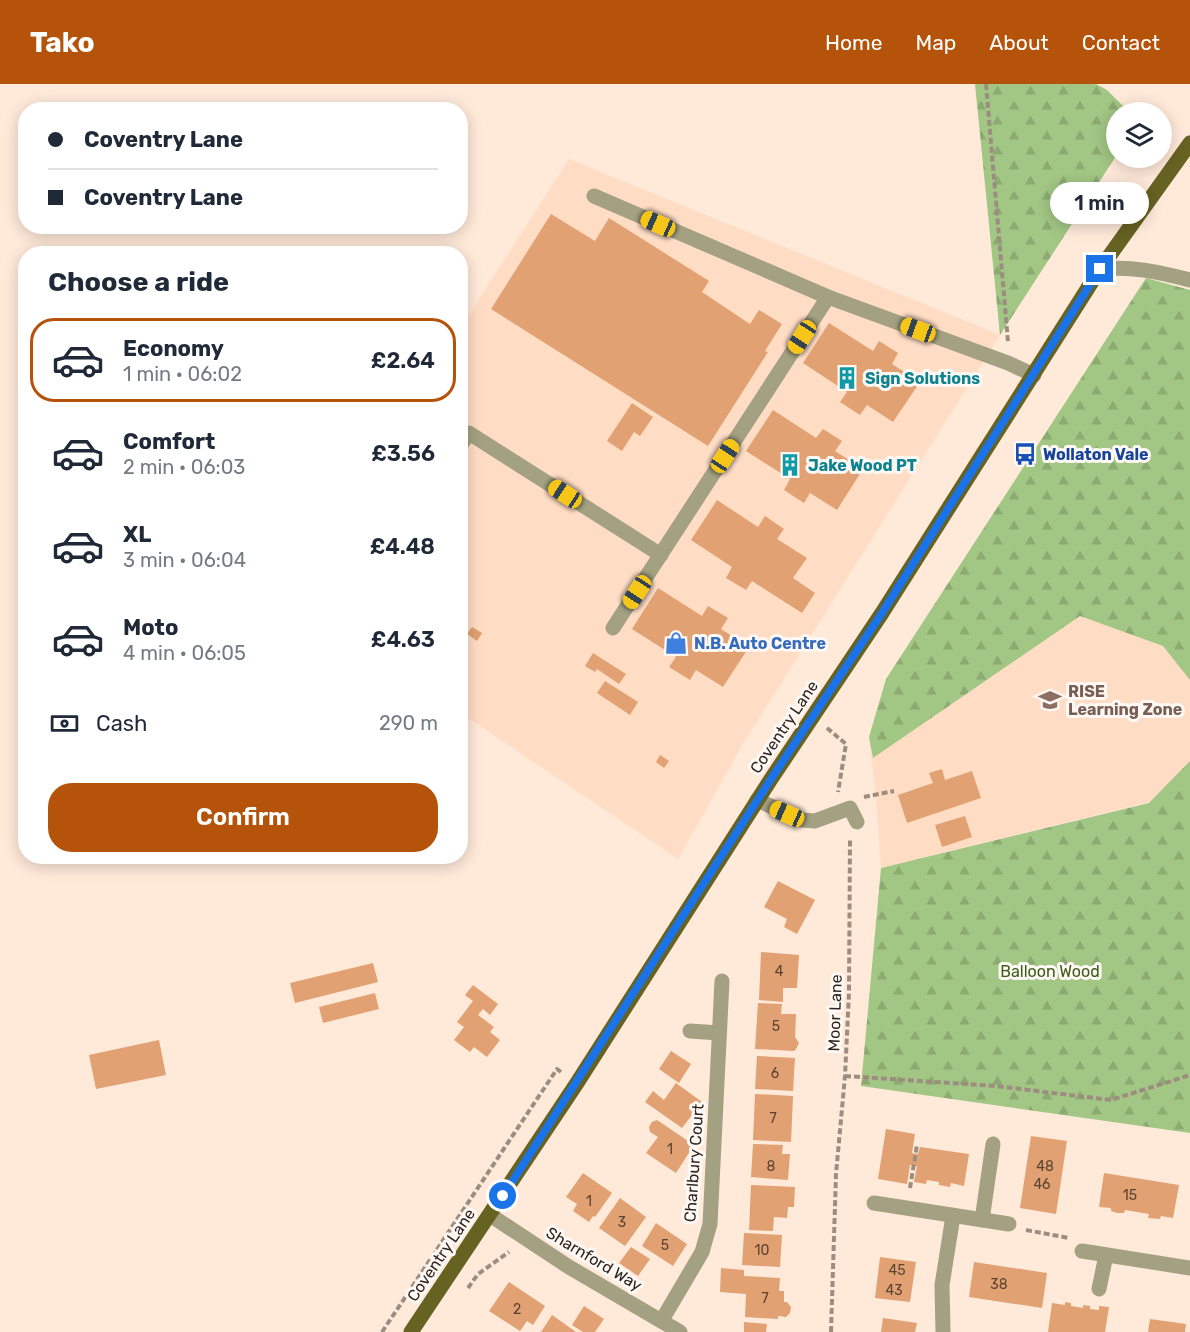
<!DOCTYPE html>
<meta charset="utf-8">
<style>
body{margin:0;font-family:Rubik,sans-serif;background:#f6f6f7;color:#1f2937;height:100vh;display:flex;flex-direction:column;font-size:22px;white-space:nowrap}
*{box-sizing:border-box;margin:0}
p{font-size:20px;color:#747a83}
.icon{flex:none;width:33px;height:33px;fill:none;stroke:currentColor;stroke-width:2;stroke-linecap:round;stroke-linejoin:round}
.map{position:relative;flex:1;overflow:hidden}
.panel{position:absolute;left:18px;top:162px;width:450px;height:618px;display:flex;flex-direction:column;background:#fff;border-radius:24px;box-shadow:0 3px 15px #0003}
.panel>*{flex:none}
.guide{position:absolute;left:18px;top:18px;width:450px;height:132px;border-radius:24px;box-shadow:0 3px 15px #0003;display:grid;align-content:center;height:132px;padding:0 30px;background:#fff}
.controls{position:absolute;left:1106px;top:18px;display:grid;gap:12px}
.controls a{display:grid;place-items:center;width:66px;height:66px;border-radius:50%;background:#fff;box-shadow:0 3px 15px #0003;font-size:30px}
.end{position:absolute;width:27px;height:27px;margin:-14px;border:8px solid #1a73e8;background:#fff;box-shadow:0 0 0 3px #fff}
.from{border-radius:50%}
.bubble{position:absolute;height:42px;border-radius:21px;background:#fff;box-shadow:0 3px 15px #0003;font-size:20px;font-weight:600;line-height:42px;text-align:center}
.car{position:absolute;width:18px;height:36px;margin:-18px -9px;border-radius:8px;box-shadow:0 0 4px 2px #0007;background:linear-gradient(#f5c518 24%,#345 0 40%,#f5c518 0 76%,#345 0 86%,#f5c518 0)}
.guide b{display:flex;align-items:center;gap:21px;height:57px;font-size:22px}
.guide b+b{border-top:2px solid #e0e1e3}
.guide i{width:15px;height:15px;background:#1f2937}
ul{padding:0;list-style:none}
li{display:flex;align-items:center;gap:18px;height:84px;margin:0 12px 9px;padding:0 18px;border:3px solid transparent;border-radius:24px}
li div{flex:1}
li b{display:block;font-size:22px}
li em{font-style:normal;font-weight:600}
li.active{border-color:#b45309}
li>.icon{width:54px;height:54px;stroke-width:1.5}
h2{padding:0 30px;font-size:27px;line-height:72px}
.pay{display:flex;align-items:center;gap:15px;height:66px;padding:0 30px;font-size:22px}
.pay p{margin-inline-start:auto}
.button{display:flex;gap:12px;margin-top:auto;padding:12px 30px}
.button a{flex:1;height:69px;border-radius:24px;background:#b45309;color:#fff;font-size:24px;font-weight:600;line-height:69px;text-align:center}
header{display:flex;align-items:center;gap:36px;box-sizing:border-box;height:84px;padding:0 30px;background:#b45309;color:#fff}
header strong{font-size:28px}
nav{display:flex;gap:33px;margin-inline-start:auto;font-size:21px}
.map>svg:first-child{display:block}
.built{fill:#ffddc5}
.forest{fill:url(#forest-firs)}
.building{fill:#e2a172}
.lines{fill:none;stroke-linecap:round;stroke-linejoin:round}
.path{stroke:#9d8d81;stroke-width:4;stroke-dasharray:6 3;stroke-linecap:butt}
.minor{stroke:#a3a181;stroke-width:15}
.major{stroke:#666222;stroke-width:15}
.route{stroke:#1a73e8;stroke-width:8}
.labels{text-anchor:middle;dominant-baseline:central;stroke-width:6;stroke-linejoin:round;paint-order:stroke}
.number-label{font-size:14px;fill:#5c4433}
.culture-label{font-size:16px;font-weight:bold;fill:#0d838f;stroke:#fff9f6;text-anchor:start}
.transit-label{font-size:16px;font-weight:bold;fill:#164399;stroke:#fff9f6;text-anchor:start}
.shop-label{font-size:16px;font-weight:bold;fill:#366cbe;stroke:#fff9f6;text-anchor:start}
.education-label{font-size:16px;font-weight:bold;fill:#785e54;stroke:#fff9f6;text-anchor:start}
.street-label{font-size:16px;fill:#2f251e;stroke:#fff9f6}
.park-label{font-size:16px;fill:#3b5c17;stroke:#fff9f6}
</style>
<header>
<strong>Tako</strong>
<nav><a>Home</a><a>Map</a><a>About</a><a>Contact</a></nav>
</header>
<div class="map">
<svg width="1190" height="1248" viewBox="0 0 1190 1248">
<defs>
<pattern id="forest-firs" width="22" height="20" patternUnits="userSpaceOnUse" patternTransform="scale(1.5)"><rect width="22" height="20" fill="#a2c684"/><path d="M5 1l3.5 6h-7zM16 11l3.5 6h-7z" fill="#8caa72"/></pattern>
</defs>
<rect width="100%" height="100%" fill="#ffe9d9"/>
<g class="built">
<path d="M 569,75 L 1000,251 L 741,663 L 678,775 L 461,629 L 460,245 Z"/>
<path d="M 1128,462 L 1190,549 L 1190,699 L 1149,718 L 881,784 L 876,711 L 869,653 Z"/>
</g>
<g class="forest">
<path d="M 975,0 L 1096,0 L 1107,6 L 1129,28 L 1116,28 L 1116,72 L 1000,251 Z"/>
<path d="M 1146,194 L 1190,206 L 1190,596 L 1163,562 L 1080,532 L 873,674 L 869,653 L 886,595 Z"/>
<path d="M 1190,677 L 1190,1049 L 861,1002 L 881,784 L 1149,719 Z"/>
</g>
<g class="building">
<path d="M 551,130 L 595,157 L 609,134 L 709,197 L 702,208 L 750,240 L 759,226 L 782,240 L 765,267 L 768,268 L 708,362 L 491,225 Z"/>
<path d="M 829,239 L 873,267 L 879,257 L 898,269 L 892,280 L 920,298 L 893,338 L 867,321 L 860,331 L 840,318 L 847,308 L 803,279 Z"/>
<path d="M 632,319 L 653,333 L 640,352 L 634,348 L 622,367 L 607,357 Z"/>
<path d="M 773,326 L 816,354 L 823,345 L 842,357 L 835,367 L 863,385 L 837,426 L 810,409 L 804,419 L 784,406 L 790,395 L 746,367 Z"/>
<path d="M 717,416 L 758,443 L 765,432 L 784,445 L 777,455 L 807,474 L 793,494 L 815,509 L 802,529 L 752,497 L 746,506 L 726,494 L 732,483 L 691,456 Z"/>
<path d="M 658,504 L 702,532 L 708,522 L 728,534 L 721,545 L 749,563 L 723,603 L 696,586 L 690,596 L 669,583 L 676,573 L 632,545 Z"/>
<path d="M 472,543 L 482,549 L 477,557 L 467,550 Z"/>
<path d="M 593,569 L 626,590 L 619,600 L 597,585 L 595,588 L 585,582 Z"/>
<path d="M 605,597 L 638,618 L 630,631 L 597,609 Z"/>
<path d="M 660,671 L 669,677 L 664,684 L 656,678 Z"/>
<path d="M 942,685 L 945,696 L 972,687 L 981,714 L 907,739 L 898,711 L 933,699 L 929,689 Z"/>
<path d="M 965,732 L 972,753 L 942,763 L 935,741 Z"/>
<path d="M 778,797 L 815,816 L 797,850 L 784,843 L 787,835 L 764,823 Z"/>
<path d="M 761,868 L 799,871 L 797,904 L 783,904 L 783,918 L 759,916 Z"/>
<path d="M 373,879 L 378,898 L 295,919 L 290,899 Z"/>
<path d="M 473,901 L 498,920 L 490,931 L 483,925 L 478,931 L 494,943 L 490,948 L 500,956 L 487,973 L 474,963 L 470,968 L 454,956 L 464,943 L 457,938 L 473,917 L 465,911 Z"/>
<path d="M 375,909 L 379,925 L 323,939 L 319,923 Z"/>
<path d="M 758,919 L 782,920 L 781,930 L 796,930 L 795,953 L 799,959 L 796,965 L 794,967 L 755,965 Z"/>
<path d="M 159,956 L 166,991 L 96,1005 L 89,971 Z"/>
<path d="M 671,967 L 691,980 L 679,999 L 659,985 Z"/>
<path d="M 757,972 L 795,974 L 793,1007 L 755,1005 Z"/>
<path d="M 676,999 L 702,1018 L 682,1044 L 645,1018 L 653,1007 L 664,1016 Z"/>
<path d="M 755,1010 L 793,1012 L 791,1058 L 753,1056 Z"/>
<path d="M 657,1036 L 694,1061 L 676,1089 L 646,1069 L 658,1053 L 650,1048 L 649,1043 L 652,1038 Z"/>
<path d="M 886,1045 L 915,1050 L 912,1069 L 918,1070 L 920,1063 L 969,1070 L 964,1102 L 951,1099 L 950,1103 L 939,1101 L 939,1098 L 927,1096 L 926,1100 L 914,1098 L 917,1082 L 910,1081 L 907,1100 L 878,1095 Z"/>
<path d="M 1031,1052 L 1067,1057 L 1056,1130 L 1020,1124 Z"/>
<path d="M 753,1060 L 783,1061 L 782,1070 L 790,1070 L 788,1096 L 751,1093 Z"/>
<path d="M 583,1089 L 612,1109 L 595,1133 L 593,1132 L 589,1138 L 573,1127 L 577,1120 L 566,1113 Z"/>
<path d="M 1104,1089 L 1179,1101 L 1173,1134 L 1161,1132 L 1160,1135 L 1148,1134 L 1149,1130 L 1125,1126 L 1124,1129 L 1117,1129 L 1111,1127 L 1111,1124 L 1099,1123 Z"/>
<path d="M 751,1101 L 795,1103 L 794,1123 L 788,1123 L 787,1134 L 774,1133 L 773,1147 L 749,1146 Z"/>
<path d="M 620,1114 L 646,1133 L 625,1162 L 599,1144 Z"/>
<path d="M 656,1139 L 687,1160 L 673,1182 L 642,1162 Z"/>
<path d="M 744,1149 L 782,1151 L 780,1183 L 742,1181 Z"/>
<path d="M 631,1163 L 650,1175 L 638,1192 L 619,1179 Z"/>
<path d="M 880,1173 L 916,1178 L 910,1218 L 875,1214 Z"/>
<path d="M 974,1178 L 1047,1189 L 1042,1224 L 969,1213 Z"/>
<path d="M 721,1184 L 744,1186 L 744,1192 L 780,1194 L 779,1207 L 784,1207 L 784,1218 L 787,1218 L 791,1223 L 790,1229 L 786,1233 L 778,1232 L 778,1235 L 745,1233 L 746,1210 L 720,1208 Z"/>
<path d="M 509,1198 L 545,1222 L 533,1241 L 527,1237 L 520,1247 L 489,1227 Z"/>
<path d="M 1065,1218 L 1071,1219 L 1071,1222 L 1083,1224 L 1083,1221 L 1090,1222 L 1090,1225 L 1099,1226 L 1099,1222 L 1109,1223 L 1105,1248 L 1048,1248 L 1052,1219 L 1065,1221 Z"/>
<path d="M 584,1222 L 604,1235 L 595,1248 L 583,1248 L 572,1241 Z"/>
<path d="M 552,1231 L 576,1248 L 541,1248 Z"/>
<path d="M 883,1234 L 917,1239 L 915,1248 L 881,1248 Z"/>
<path d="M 1150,1235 L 1186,1240 L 1185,1248 L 1148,1248 Z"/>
<path d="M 744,1238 L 767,1240 L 766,1248 L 744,1248 Z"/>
</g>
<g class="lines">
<g class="path">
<path d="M 986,0 L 1008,258"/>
<path d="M 827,644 L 846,660 L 838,708"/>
<path d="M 864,713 L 894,707"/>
<path d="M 845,992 L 996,1002 L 1111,1016 L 1190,991"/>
<path d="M 910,1104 L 917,1061"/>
<path d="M 1026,1146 L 1069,1154"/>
<path d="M 468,1204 L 478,1190 L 509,1168"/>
<path d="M 382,1248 L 557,985 L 561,988"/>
<path d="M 831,1248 L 836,1090 L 845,992 L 849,909 L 850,754"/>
</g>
<g class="minor">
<path d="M 594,112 L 828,213 L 1008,279 L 1034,291"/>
<path d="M 1100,185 C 1133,182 1159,188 1190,196"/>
<path d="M 460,362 L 469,349 L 661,471"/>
<path d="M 613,544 L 828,213"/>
<path d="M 757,716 L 802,736 L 815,737 L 850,724 L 857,738"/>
<path d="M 690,947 L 719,949"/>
<path d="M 874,1119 L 1009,1140"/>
<path d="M 490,1131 L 569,1183 L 680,1248"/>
<path d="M 982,1136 L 993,1060"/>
<path d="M 1082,1167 L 1190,1184"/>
<path d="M 1099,1205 L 1106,1171"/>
<path d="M 662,1236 L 702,1168 L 710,1140 L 722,897"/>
<path d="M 943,1248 L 942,1201 L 953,1132"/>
</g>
<path class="major" d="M 411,1248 L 577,999 L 771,695 L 882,529 L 1100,185 L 1190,59"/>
</g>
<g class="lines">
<path class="route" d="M 503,1112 L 771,695 L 882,529 L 1100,185"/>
</g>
<defs>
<g id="building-bare" transform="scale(1.8)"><path d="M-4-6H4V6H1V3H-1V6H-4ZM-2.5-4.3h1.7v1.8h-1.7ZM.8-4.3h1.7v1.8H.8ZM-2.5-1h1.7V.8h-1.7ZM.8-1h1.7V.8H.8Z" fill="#0f9aa8" stroke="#fff9f6" stroke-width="2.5" paint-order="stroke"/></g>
<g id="bus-bare" transform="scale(1.8)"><path d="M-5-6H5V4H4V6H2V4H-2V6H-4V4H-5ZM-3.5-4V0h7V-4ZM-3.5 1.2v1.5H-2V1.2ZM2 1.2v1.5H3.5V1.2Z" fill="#1a4fb4" stroke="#fff9f6" stroke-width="2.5" paint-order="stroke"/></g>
<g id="shop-bare" transform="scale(1.8)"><path d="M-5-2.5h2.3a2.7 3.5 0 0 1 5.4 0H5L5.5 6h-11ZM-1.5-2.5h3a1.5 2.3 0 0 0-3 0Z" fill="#3f7fe0" stroke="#fff9f6" stroke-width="2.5" paint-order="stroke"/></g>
<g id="school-bare" transform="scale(1.8)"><path d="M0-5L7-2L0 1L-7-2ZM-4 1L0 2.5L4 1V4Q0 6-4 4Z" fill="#8d6e63" stroke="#fff9f6" stroke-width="2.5" paint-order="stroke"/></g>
</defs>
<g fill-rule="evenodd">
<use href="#building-bare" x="847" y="294"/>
<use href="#bus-bare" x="1025" y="370"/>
<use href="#building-bare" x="790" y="381"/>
<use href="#shop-bare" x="676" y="559"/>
<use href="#school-bare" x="1050" y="616"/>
</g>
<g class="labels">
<g class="number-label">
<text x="779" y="887">4</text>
<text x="776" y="942">5</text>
<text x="775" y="989">6</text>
<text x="773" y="1034">7</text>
<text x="670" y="1065">1</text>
<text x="771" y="1082">8</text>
<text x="1045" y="1082">48</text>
<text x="1042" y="1100">46</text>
<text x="1130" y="1111">15</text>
<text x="589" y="1117">1</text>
<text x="622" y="1138">3</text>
<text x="665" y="1161">5</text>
<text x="762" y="1166">10</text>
<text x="897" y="1186">45</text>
<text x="999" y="1200">38</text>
<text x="894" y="1206">43</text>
<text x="765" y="1214">7</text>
<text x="517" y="1225">2</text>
</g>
<g class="culture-label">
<text x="865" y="294">Sign Solutions</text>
<text x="808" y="381">Jake Wood PT</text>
</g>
<g class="transit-label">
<text x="1043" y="370">Wollaton Vale</text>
</g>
<g class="shop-label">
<text x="694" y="559">N.B. Auto Centre</text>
</g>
<g class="education-label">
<text x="1068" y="607">RISE<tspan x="1068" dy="18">Learning Zone</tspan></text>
</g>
<g class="street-label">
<text transform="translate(784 643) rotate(-56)">Coventry Lane</text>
<text transform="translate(835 929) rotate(-88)">Moor Lane</text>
<text transform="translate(694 1079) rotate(-86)">Charlbury Court</text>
<text transform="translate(441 1171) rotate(-56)">Coventry Lane</text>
<text transform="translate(594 1175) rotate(31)">Sharnford Way</text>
</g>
<g class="park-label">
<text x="1050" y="887">Balloon Wood</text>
</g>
</g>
</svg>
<div class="controls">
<a><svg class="icon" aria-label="layers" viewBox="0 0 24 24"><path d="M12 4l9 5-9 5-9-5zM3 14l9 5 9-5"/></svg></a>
</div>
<i class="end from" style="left:503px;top:1112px"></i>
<i class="end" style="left:1100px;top:185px"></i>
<div class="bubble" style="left:1050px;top:98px;width:99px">1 min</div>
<i class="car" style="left:658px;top:140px;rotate:294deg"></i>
<i class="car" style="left:918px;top:246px;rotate:290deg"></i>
<i class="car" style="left:802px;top:253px;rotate:213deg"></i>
<i class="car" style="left:725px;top:372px;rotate:33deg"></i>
<i class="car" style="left:565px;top:410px;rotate:303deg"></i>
<i class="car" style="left:637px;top:508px;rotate:213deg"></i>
<i class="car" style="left:787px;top:730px;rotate:294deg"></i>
<div class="guide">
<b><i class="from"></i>Coventry Lane</b>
<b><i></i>Coventry Lane</b>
</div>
<section class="panel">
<h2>Choose a ride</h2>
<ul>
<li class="active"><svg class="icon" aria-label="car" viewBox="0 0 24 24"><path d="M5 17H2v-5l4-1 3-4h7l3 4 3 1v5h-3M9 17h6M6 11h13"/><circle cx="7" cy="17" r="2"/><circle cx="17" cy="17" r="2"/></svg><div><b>Economy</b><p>1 min · 06:02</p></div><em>£2.64</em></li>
<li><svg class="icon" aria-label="car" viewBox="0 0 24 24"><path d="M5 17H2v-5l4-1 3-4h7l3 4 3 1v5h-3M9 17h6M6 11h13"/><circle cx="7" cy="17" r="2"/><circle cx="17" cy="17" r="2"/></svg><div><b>Comfort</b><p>2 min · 06:03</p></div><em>£3.56</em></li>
<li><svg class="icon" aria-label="car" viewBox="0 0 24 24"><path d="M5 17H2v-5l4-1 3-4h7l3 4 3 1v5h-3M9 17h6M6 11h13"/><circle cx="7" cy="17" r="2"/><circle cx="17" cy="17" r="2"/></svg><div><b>XL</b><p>3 min · 06:04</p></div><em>£4.48</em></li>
<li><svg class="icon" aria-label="car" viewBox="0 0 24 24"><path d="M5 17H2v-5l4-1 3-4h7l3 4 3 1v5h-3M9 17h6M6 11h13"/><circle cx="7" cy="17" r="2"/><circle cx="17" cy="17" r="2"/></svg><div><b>Moto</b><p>4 min · 06:05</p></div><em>£4.63</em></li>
</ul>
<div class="pay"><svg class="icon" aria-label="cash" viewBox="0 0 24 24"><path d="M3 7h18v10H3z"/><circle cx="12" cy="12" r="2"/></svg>Cash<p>290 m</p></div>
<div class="button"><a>Confirm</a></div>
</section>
</div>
